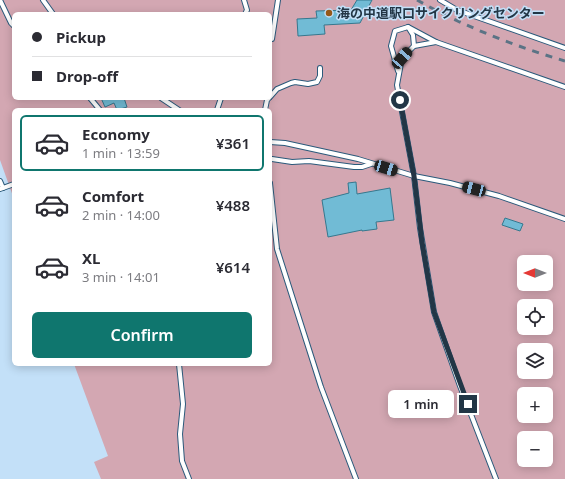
<!DOCTYPE html>
<meta charset="utf-8">
<style>
body{margin:0;font-family:"Noto Sans","Noto Sans JP",sans-serif;background:#f7f7f7;color:#2b2b33;height:100vh;display:flex;flex-direction:column;font-size:15px;white-space:nowrap}
*{box-sizing:border-box;margin:0}
p{font-size:13px;color:#7c7c81}
.icon{flex:none;width:22px;height:22px;fill:none;stroke:currentColor;stroke-width:2;stroke-linecap:round;stroke-linejoin:round}
.map{position:relative;flex:1;overflow:hidden}
.sheet{position:absolute;left:12px;top:108px;width:260px;height:258px;display:flex;flex-direction:column;background:#fff;border-radius:6px;box-shadow:0 2px 10px #0003}
.sheet>*{flex:none}
.banner{position:absolute;left:12px;top:12px;width:260px;height:88px;border-radius:6px;box-shadow:0 2px 10px #0003;display:grid;align-content:center;height:88px;padding:0 20px;background:#fff}
.needle{width:26px;rotate:270deg}
.controls{position:absolute;left:517px;top:255px;display:grid;gap:8px}
.controls a{display:grid;place-items:center;width:36px;height:36px;border-radius:6px;background:#fff;box-shadow:0 2px 10px #0003;font-size:20px}
.end{position:absolute;width:18px;height:18px;margin:-9px;border:5px solid #223646;background:#fff;box-shadow:0 0 0 2px #fff}
.from{border-radius:50%}
.bubble{position:absolute;height:28px;border-radius:6px;background:#fff;box-shadow:0 2px 10px #0003;font-size:13px;font-weight:600;line-height:28px;text-align:center}
.car{position:absolute;width:12px;height:24px;margin:-12px -6px;border-radius:5px;box-shadow:0 0 3px 1px #0007;background:linear-gradient(#222 24%,#8ab4d8 0 40%,#222 0 76%,#8ab4d8 0 86%,#222 0)}
.banner b{display:flex;align-items:center;gap:14px;height:38px;font-size:15px}
.banner b+b{border-top:1px solid #e1e1e2}
.banner i{width:10px;height:10px;background:#2b2b33}
ul{padding:7px 0 0;list-style:none}
li{display:flex;align-items:center;gap:12px;height:56px;margin:0 8px 6px;padding:0 12px;border:2px solid transparent;border-radius:6px}
li div{flex:1}
li b{display:block;font-size:15px}
li em{font-style:normal;font-weight:600}
li.active{border-color:#0f766e}
li>.icon{width:36px;height:36px;stroke-width:1.5}
.button{display:flex;gap:8px;margin-top:auto;padding:8px 20px}
.button a{flex:1;height:46px;border-radius:6px;background:#0f766e;color:#fff;font-size:16px;font-weight:600;line-height:46px;text-align:center}
.map>svg:first-child{display:block}
.green{fill:#d3a7b2;fill-rule:evenodd}
.building{fill:#71bbd5;stroke:#35788e}
.lines{fill:none;stroke-linecap:round;stroke-linejoin:round}
.lane-casing{stroke:#2b5a7b;stroke-width:6}
.lane{stroke:#fff;stroke-width:4}
.rail{stroke:#5b7385;stroke-width:3;stroke-dasharray:7 7;stroke-linecap:butt}
.route{stroke:#223646;stroke-width:5}
.poi-dot{fill:#945819;stroke:#c3e0f8;stroke-width:1.5}
.labels{text-anchor:middle;dominant-baseline:central;stroke-width:3;stroke-linejoin:round;paint-order:stroke}
.poi-label{font-size:13px;font-weight:bold;fill:#223646;stroke:#c3e0f8;text-anchor:start}
</style>
<div class="map">
<svg width="565" height="479" viewBox="0 0 565 479">
<rect width="100%" height="100%" fill="#c3e0f8"/>
<path class="green" d="M 0,0 L 565,0 L 565,479 L 101,479 L 94,462 L 108,456 L 74,364 L 270,364 L 270,110 L 14,110 L 14,199 L 0,160 ZM 14,14 L 270,14 L 270,98 L 14,98 ZM 524,262 L 546,262 L 546,284 L 524,284 ZM 524,306 L 546,306 L 546,328 L 524,328 ZM 524,350 L 546,350 L 546,372 L 524,372 ZM 524,394 L 546,394 L 546,416 L 524,416 ZM 524,438 L 546,438 L 546,460 L 524,460 Z"/>
<g class="building">
<path d="M 357,0 L 372,0 L 360,23 L 324,25 L 325,34 L 298,36 L 297,19 L 317,18 L 316,11 L 351,10 Z"/>
<path d="M 101,98 L 124,98 L 127,107 L 117,110 L 114,103 L 105,107 Z"/>
<path d="M 356,182 L 357,194 L 390,188 L 394,220 L 376,222 L 377,229 L 362,231 L 362,230 L 328,237 L 322,200 L 349,193 L 348,183 Z"/>
<path d="M 505,218 L 523,224 L 520,231 L 502,225 Z"/>
</g>
<g class="lines">
<g class="lane-casing">
<g id="lane">
<path d="M 0,0 L 11,23 L 14,26"/>
<path d="M 43,0 L 53,14"/>
<path d="M 244,0 L 247,10 L 245,14"/>
<path d="M 440,0 L 457,10 L 565,48"/>
<path d="M 408,27 L 413,35 L 414,46"/>
<path d="M 272,39 L 278,0"/>
<path d="M 436,42 L 414,46 L 402,58 L 397,85 L 414,176 L 420,228 L 434,312 L 460,386 L 496,479"/>
<path d="M 398,71 L 391,46 L 395,31 L 408,27 L 436,42 L 565,87"/>
<path d="M 270,97 L 277,89 L 291,83 L 295,82 L 308,84 L 317,82 L 320,76 L 320,68"/>
<path d="M 90,98 L 100,110"/>
<path d="M 161,98 L 179,110"/>
<path d="M 217,110 L 221,98"/>
<path d="M 265,110 L 267,100 L 269,98"/>
<path d="M 270,142 L 285,143 L 358,159 L 414,176 L 450,183 L 499,196 L 565,219"/>
<path d="M 272,159 L 292,162 L 309,161 L 354,167 L 362,167 L 371,164"/>
<path d="M 0,181 L 3,188"/>
<path d="M 270,183 L 277,249 L 321,387 L 356,479"/>
<path d="M 0,189 L 14,184"/>
<path d="M 179,364 L 183,404 L 180,434 L 182,461 L 189,479"/>
</g>
</g>
<use href="#lane" class="lane"/>
<path class="rail" d="M 417,0 C 463,26 514,46 565,61"/>
</g>
<g class="lines">
<path class="route" d="M 400,100 L 414,176 L 422,242 L 434,312 L 468,404"/>
</g>
<circle class="poi-dot" cx="329" cy="13" r="4"/>
<g class="labels">
<g class="poi-label">
<text x="337" y="13">海の中道駅口サイクリングセンター</text>
</g>
</g>
</svg>
<div class="controls">
<a><svg class="needle" viewBox="-14 -14 28 28"><path d="M0-13l5 13h-10z" fill="#e53935"/><path d="M0 13l5-13h-10z" fill="#7c7c81"/></svg></a>
<a><svg class="icon" aria-label="locate" viewBox="0 0 24 24"><circle cx="12" cy="12" r="6"/><path d="M12 2v4M12 18v4M2 12h4M18 12h4"/></svg></a>
<a><svg class="icon" aria-label="layers" viewBox="0 0 24 24"><path d="M12 4l9 5-9 5-9-5zM3 14l9 5 9-5"/></svg></a>
<a>+</a>
<a>−</a>
</div>
<i class="end from" style="left:400px;top:100px"></i>
<i class="end" style="left:468px;top:404px"></i>
<div class="bubble" style="left:388px;top:390px;width:66px">1 min</div>
<i class="car" style="left:402px;top:58px;rotate:41deg"></i>
<i class="car" style="left:386px;top:168px;rotate:107deg"></i>
<i class="car" style="left:474px;top:189px;rotate:285deg"></i>
<div class="banner">
<b><i class="from"></i>Pickup</b>
<b><i></i>Drop-off</b>
</div>
<section class="sheet">
<ul>
<li class="active"><svg class="icon" aria-label="car" viewBox="0 0 24 24"><path d="M5 17H2v-5l4-1 3-4h7l3 4 3 1v5h-3M9 17h6M6 11h13"/><circle cx="7" cy="17" r="2"/><circle cx="17" cy="17" r="2"/></svg><div><b>Economy</b><p>1 min · 13:59</p></div><em>¥361</em></li>
<li><svg class="icon" aria-label="car" viewBox="0 0 24 24"><path d="M5 17H2v-5l4-1 3-4h7l3 4 3 1v5h-3M9 17h6M6 11h13"/><circle cx="7" cy="17" r="2"/><circle cx="17" cy="17" r="2"/></svg><div><b>Comfort</b><p>2 min · 14:00</p></div><em>¥488</em></li>
<li><svg class="icon" aria-label="car" viewBox="0 0 24 24"><path d="M5 17H2v-5l4-1 3-4h7l3 4 3 1v5h-3M9 17h6M6 11h13"/><circle cx="7" cy="17" r="2"/><circle cx="17" cy="17" r="2"/></svg><div><b>XL</b><p>3 min · 14:01</p></div><em>¥614</em></li>
</ul>
<div class="button"><a>Confirm</a></div>
</section>
</div>
